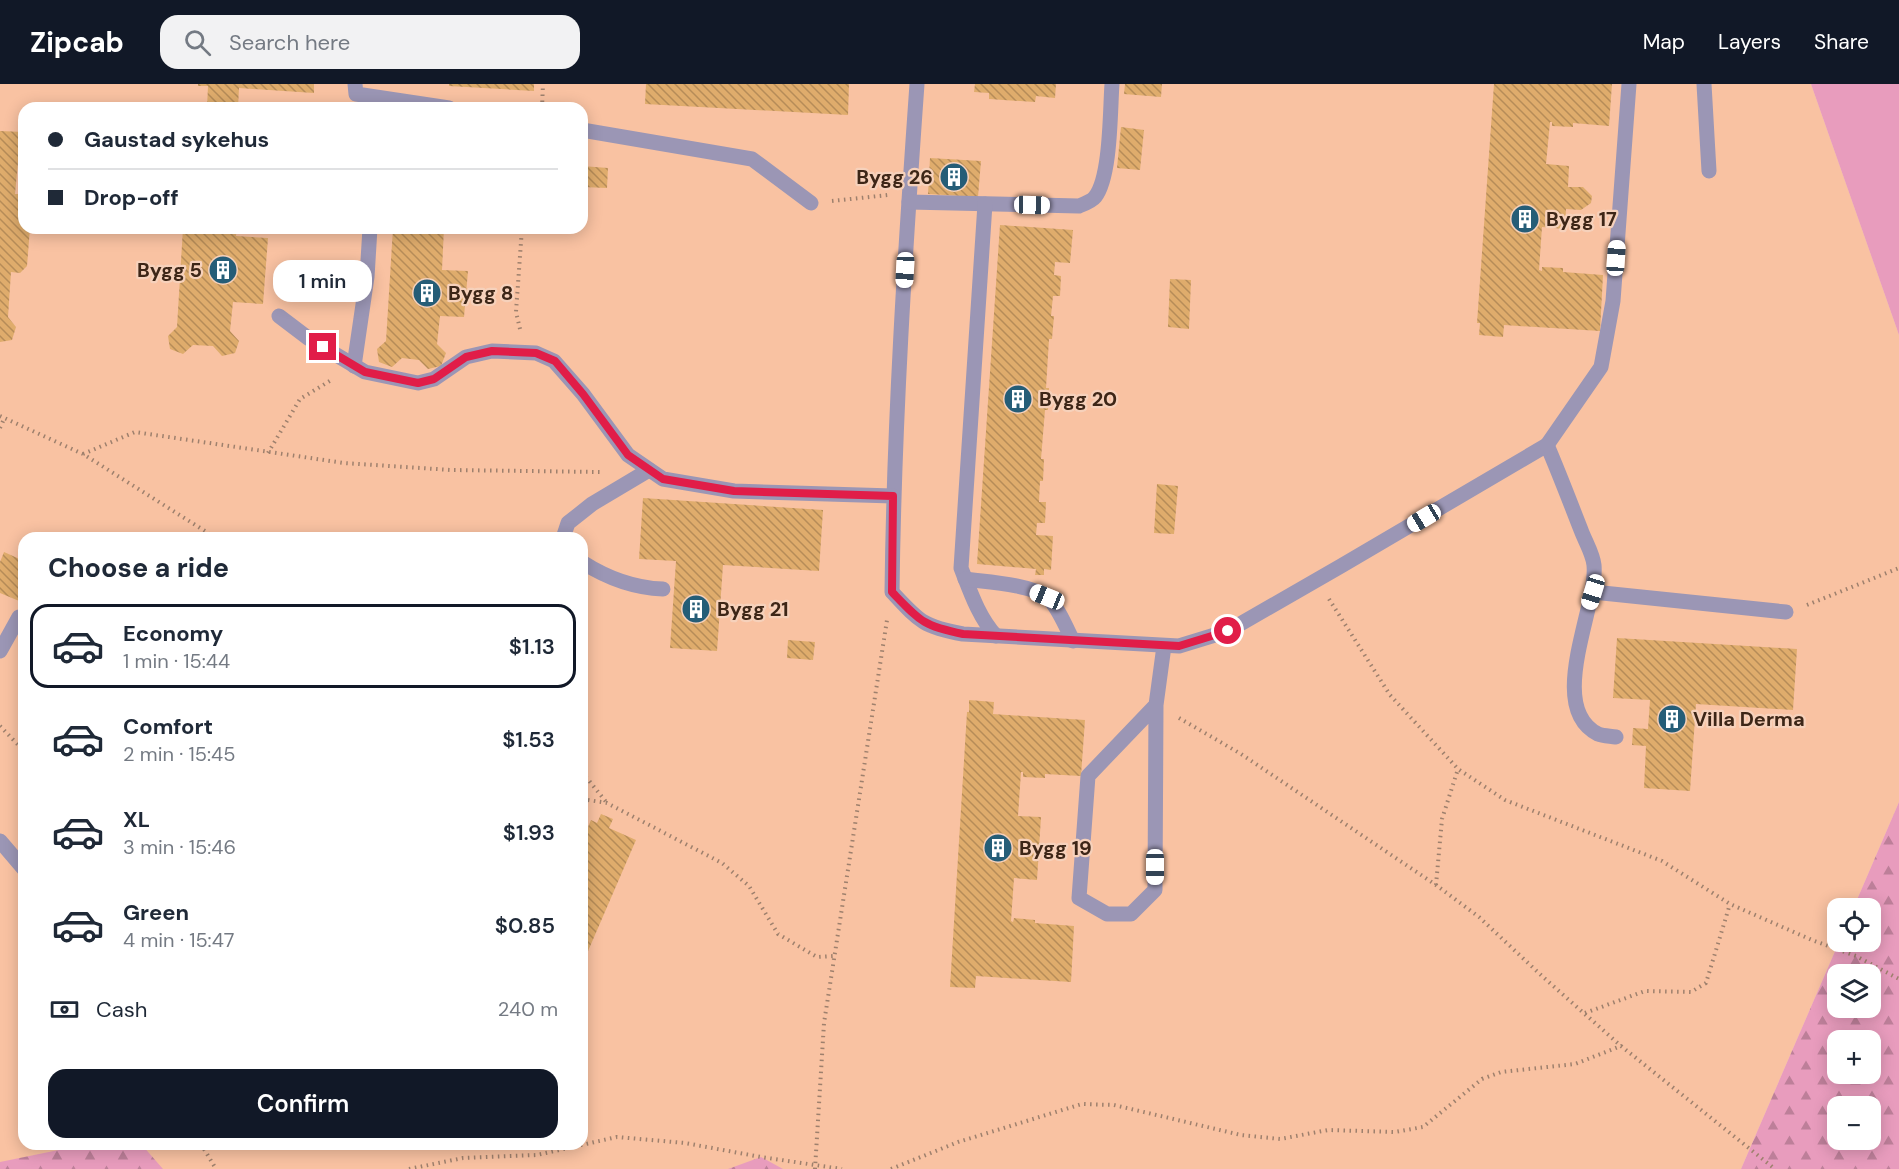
<!DOCTYPE html>
<meta charset="utf-8">
<style>
body{margin:0;font-family:"DM Sans",sans-serif;background:#f2f2f3;color:#1f2937;height:100vh;display:flex;flex-direction:column;font-size:22px;white-space:nowrap}
*{box-sizing:border-box;margin:0}
p{font-size:20px;color:#747a83}
.icon{flex:none;width:33px;height:33px;fill:none;stroke:currentColor;stroke-width:2;stroke-linecap:round;stroke-linejoin:round}
.map{position:relative;flex:1;overflow:hidden}
.sheet{position:absolute;left:18px;top:448px;width:570px;height:618px;display:flex;flex-direction:column;background:#fff;border-radius:18px;box-shadow:0 3px 15px #0003}
.sheet>*{flex:none}
.hud{position:absolute;left:18px;top:18px;width:570px;height:132px;border-radius:18px;box-shadow:0 3px 15px #0003;display:grid;align-content:center;height:132px;padding:0 30px;background:#fff}
.fabs{position:absolute;left:1827px;top:814px;display:grid;gap:12px}
.fabs a{display:grid;place-items:center;width:54px;height:54px;border-radius:12px;background:#fff;box-shadow:0 3px 15px #0003;font-size:30px}
.end{position:absolute;width:27px;height:27px;margin:-14px;border:8px solid #e11d48;background:#fff;box-shadow:0 0 0 3px #fff}
.from{border-radius:50%}
.bubble{position:absolute;height:42px;border-radius:18px;background:#fff;box-shadow:0 3px 15px #0003;font-size:20px;font-weight:600;line-height:42px;text-align:center}
.car{position:absolute;width:18px;height:36px;margin:-18px -9px;border-radius:8px;box-shadow:0 0 4px 2px #0007;background:linear-gradient(#fff 24%,#345 0 40%,#fff 0 76%,#345 0 86%,#fff 0)}
.hud b{display:flex;align-items:center;gap:21px;height:57px;font-size:22px}
.hud b+b{border-top:2px solid #e0e1e3}
.hud i{width:15px;height:15px;background:#1f2937}
ul{padding:0;list-style:none}
li{display:flex;align-items:center;gap:18px;height:84px;margin:0 12px 9px;padding:0 18px;border:3px solid transparent;border-radius:18px}
li div{flex:1}
li b{display:block;font-size:22px}
li em{font-style:normal;font-weight:600}
li.current{border-color:#111827}
li>.icon{width:54px;height:54px;stroke-width:1.5}
h2{padding:0 30px;font-size:27px;line-height:72px}
.pay{display:flex;align-items:center;gap:15px;height:66px;padding:0 30px;font-size:22px}
.pay p{margin-inline-start:auto}
.action{display:flex;gap:12px;margin-top:auto;padding:12px 30px}
.action a{flex:1;height:69px;border-radius:18px;background:#111827;color:#fff;font-size:24px;font-weight:600;line-height:69px;text-align:center}
header{display:flex;align-items:center;gap:36px;box-sizing:border-box;height:84px;padding:0 30px;background:#111827;color:#fff}
header strong{font-size:28px}
nav{display:flex;gap:33px;margin-inline-start:auto;font-size:21px}
.search{width:420px;height:54px;background:#f2f2f3;display:flex;align-items:center;gap:15px;box-sizing:border-box;padding:0 21px;border-radius:18px;color:#747a83;font-size:22px}
.map>svg:first-child{display:block}
.built{fill:#f9c2a2;fill-rule:evenodd}
.green{fill:#e89cbd}
.forest{fill:url(#forest-firs);fill-rule:evenodd}
.building{fill:url(#building-back-hatch)}
.lines{fill:none;stroke-linecap:round;stroke-linejoin:round}
.path{stroke:#9e806d;stroke-width:4;stroke-dasharray:1.5 4.5;stroke-linecap:butt}
.lane{stroke:#9b96b5;stroke-width:15}
.route{stroke:#e11d48;stroke-width:8}
.labels{text-anchor:middle;dominant-baseline:central;stroke-width:4.5;stroke-linejoin:round;paint-order:stroke}
.poi-label{font-size:20px;font-weight:bold;fill:#3d2617;stroke:#f6d1bb;text-anchor:start}
</style>
<header>
<strong>Zipcab</strong>
<div class="search"><svg class="icon" aria-label="search" viewBox="0 0 24 24"><circle cx="10" cy="10" r="6"/><path d="M15 15l6 6"/></svg>Search here</div>
<nav><a>Map</a><a>Layers</a><a>Share</a></nav>
</header>
<div class="map">
<svg width="1899" height="1085" viewBox="0 0 1899 1085">
<defs>
<pattern id="forest-firs" width="22" height="20" patternUnits="userSpaceOnUse" patternTransform="scale(1.5)"><rect width="22" height="20" fill="#e89cbd"/><path d="M5 1l3.5 6h-7zM16 11l3.5 6h-7z" fill="#bd7f99"/></pattern>
<pattern id="building-back-hatch" width="6" height="6" patternUnits="userSpaceOnUse" patternTransform="scale(1.5)"><rect width="6" height="6" fill="#dfac6c"/><path d="M-1 5l2 2M0 0l6 6M5-1l2 2" fill="none" stroke="#b68c58"/></pattern>
</defs>
<rect width="100%" height="100%" fill="#f6d1bb"/>
<path class="built" d="M 0,0 L 1811,0 L 1899,251 L 1899,718 L 1853,825 L 1838,825 L 1839,858 L 1741,1085 L 0,1085 ZM 24,24 L 582,24 L 582,144 L 24,144 ZM 24,454 L 582,454 L 582,1060 L 24,1060 Z"/>
<path class="green" d="M 1811,0 L 1899,0 L 1899,251 Z"/>
<g class="forest">
<path d="M 1899,718 L 1899,1085 L 1741,1085 L 1839,858 L 1870,858 L 1870,825 L 1853,825 ZM 1838,891 L 1870,891 L 1870,924 L 1838,924 ZM 1838,957 L 1870,957 L 1870,990 L 1838,990 ZM 1838,1023 L 1870,1023 L 1870,1056 L 1838,1056 Z"/>
<path d="M 142,1061 L 163,1085 L 0,1085 L 0,1078 L 83,1061 Z"/>
<path d="M 761,1073 L 783,1085 L 728,1085 Z"/>
</g>
<g class="building">
<path d="M 198,0 L 314,0 L 314,9 L 239,4 L 238,24 L 207,24 L 208,2 L 198,2 Z"/>
<path d="M 449,0 L 534,0 L 534,7 L 449,2 Z"/>
<path d="M 646,0 L 849,0 L 848,31 L 645,20 Z"/>
<path d="M 975,0 L 1056,0 L 1055,14 L 1036,12 L 1035,18 L 989,15 L 989,9 L 974,8 Z"/>
<path d="M 1125,0 L 1162,0 L 1161,13 L 1124,10 Z"/>
<path d="M 1494,0 L 1612,0 L 1609,42 L 1573,39 L 1573,43 L 1552,42 L 1552,38 L 1550,38 L 1546,80 L 1569,82 L 1568,103 L 1583,103 L 1592,112 L 1591,119 L 1581,126 L 1566,125 L 1565,145 L 1542,143 L 1539,186 L 1542,187 L 1542,183 L 1563,184 L 1563,188 L 1603,191 L 1600,247 L 1504,241 L 1503,253 L 1479,251 L 1480,239 L 1477,239 Z"/>
<path d="M 1121,43 L 1144,46 L 1140,86 L 1117,84 Z"/>
<path d="M 0,47 L 24,48 L 24,69 L 19,68 L 15,110 L 24,110 L 24,144 L 30,144 L 27,182 L 20,189 L 11,188 L 8,233 L 16,243 L 12,256 L 0,258 Z"/>
<path d="M 930,74 L 981,77 L 978,113 L 928,110 Z"/>
<path d="M 582,82 L 608,84 L 607,104 L 582,103 Z"/>
<path d="M 1000,141 L 1073,146 L 1070,179 L 1055,178 L 1054,191 L 1061,192 L 1060,212 L 1053,212 L 1051,232 L 1054,232 L 1052,255 L 1049,255 L 1046,304 L 1049,304 L 1048,326 L 1045,326 L 1041,375 L 1044,375 L 1043,397 L 1040,397 L 1039,418 L 1046,418 L 1045,439 L 1037,439 L 1036,451 L 1053,452 L 1051,486 L 1044,485 L 1044,491 L 1035,491 L 1036,485 L 977,480 Z"/>
<path d="M 183,144 L 237,144 L 236,152 L 268,154 L 263,220 L 233,218 L 230,247 L 239,257 L 235,269 L 222,272 L 213,262 L 193,261 L 183,270 L 170,265 L 168,252 L 177,243 Z"/>
<path d="M 393,144 L 444,144 L 442,186 L 468,187 L 464,233 L 440,232 L 437,260 L 446,269 L 441,282 L 428,285 L 419,276 L 402,274 L 392,283 L 379,278 L 377,265 L 386,257 Z"/>
<path d="M 1170,195 L 1191,196 L 1189,245 L 1168,243 Z"/>
<path d="M 1157,400 L 1178,402 L 1174,450 L 1154,449 Z"/>
<path d="M 643,414 L 823,426 L 819,487 L 723,481 L 717,567 L 670,564 L 676,477 L 639,475 Z"/>
<path d="M 4,468 L 24,477 L 24,519 L 0,509 L 0,478 Z"/>
<path d="M 1617,554 L 1797,565 L 1793,626 L 1696,620 L 1690,707 L 1644,704 L 1646,662 L 1632,661 L 1633,644 L 1648,645 L 1650,616 L 1613,614 Z"/>
<path d="M 788,556 L 815,558 L 813,576 L 787,574 Z"/>
<path d="M 969,616 L 994,618 L 993,630 L 1085,636 L 1081,692 L 1045,690 L 1045,694 L 1023,693 L 1023,688 L 1021,688 L 1018,732 L 1041,733 L 1037,796 L 1014,794 L 1011,837 L 1013,838 L 1014,834 L 1035,836 L 1035,839 L 1074,842 L 1071,898 L 976,892 L 975,904 L 950,903 L 967,628 L 969,628 Z"/>
<path d="M 601,730 L 613,735 L 609,744 L 636,756 L 582,881 L 582,757 L 591,736 L 597,739 Z"/>
</g>
<g class="lines">
<g class="path">
<path d="M 542,24 L 543,0"/>
<path d="M 832,117 L 888,111"/>
<path d="M 520,245 L 516,228 L 522,144"/>
<path d="M 0,332 L 83,370 L 216,454"/>
<path d="M 0,344 L 4,335"/>
<path d="M 268,369 L 300,315 L 333,295"/>
<path d="M 83,370 L 135,348 L 344,379 L 451,386 L 600,388"/>
<path d="M 1329,515 L 1390,611 L 1458,685 L 1505,716 L 1662,777 L 1730,820 L 1812,856 L 1856,872 L 1899,895"/>
<path d="M 1807,521 L 1899,484"/>
<path d="M 1179,634 L 1241,670 L 1436,801 L 1479,833 L 1543,893 L 1621,962"/>
<path d="M 0,642 L 24,667"/>
<path d="M 582,688 L 607,719"/>
<path d="M 582,715 L 607,719 L 722,779 L 749,802 L 778,850 L 817,873 L 834,872"/>
<path d="M 1436,801 L 1442,735 L 1458,685"/>
<path d="M 1585,929 L 1645,907 L 1691,908 L 1706,899 L 1730,820"/>
<path d="M 201,1060 L 216,1085"/>
<path d="M 409,1085 L 463,1074 L 537,1071 L 617,1053 L 685,1059 L 761,1073 L 842,1085"/>
<path d="M 815,1085 L 824,939 L 887,536"/>
<path d="M 891,1085 L 958,1058 L 1082,1020 L 1114,1021 L 1241,1051 L 1280,1055 L 1328,1046 L 1395,1048 L 1423,1043 L 1482,995 L 1501,988 L 1575,980 L 1621,962 L 1775,1085"/>
</g>
<g class="lane">
<path d="M 355,0 L 356,10 L 449,24"/>
<path d="M 917,0 C 905,169 894,339 892,508 C 919,537 923,543 963,550 L 1179,562 L 1228,547 L 1341,482 L 1547,361 C 1559,389 1570,418 1581,446 C 1585,457 1593,470 1594,481 C 1598,523 1545,623 1598,650 C 1603,652 1610,652 1616,653"/>
<path d="M 1704,0 L 1709,87"/>
<path d="M 582,46 L 752,75 L 811,119"/>
<path d="M 909,118 L 1079,122 C 1084,120 1092,117 1095,113 C 1111,93 1110,26 1112,0"/>
<path d="M 985,120 L 961,484 C 970,507 979,534 996,552"/>
<path d="M 279,232 L 308,254 L 365,288 L 418,299 L 434,295 L 466,273 L 492,267 L 536,269 L 554,277 L 583,310 L 628,371 L 663,395 L 734,407 L 893,412"/>
<path d="M 354,282 L 367,193 L 370,144"/>
<path d="M 1547,361 L 1601,283 L 1613,217 L 1629,0"/>
<path d="M 563,454 L 568,439 L 592,420 L 649,386"/>
<path d="M 582,478 C 607,494 633,504 663,505"/>
<path d="M 965,495 C 987,498 1029,500 1047,513 C 1057,521 1067,545 1073,557"/>
<path d="M 1593,508 L 1786,528"/>
<path d="M 0,567 L 19,533"/>
<path d="M 1156,621 L 1088,692 L 1079,814 L 1107,830 L 1131,830 L 1155,806 L 1156,621 L 1164,562"/>
<path d="M 0,757 L 24,785"/>
</g>
</g>
<g class="lines">
<path class="route" d="M 323,263 L 365,288 L 418,299 L 434,295 L 466,273 L 492,267 L 536,269 L 555,277 L 583,310 L 628,371 L 663,395 L 734,407 L 893,412 L 892,508 C 920,537 923,542 963,550 L 1179,562 L 1228,547"/>
</g>
<defs>
<g id="building-disc" transform="scale(1.5)"><circle r="9.5" fill="#255d77" stroke="#f6d1bb"/><path d="M-4-6H4V6H1V3H-1V6H-4ZM-2.5-4.3h1.7v1.8h-1.7ZM.8-4.3h1.7v1.8H.8ZM-2.5-1h1.7V.8h-1.7ZM.8-1h1.7V.8H.8Z" fill="#fff"/></g>
</defs>
<g fill-rule="evenodd">
<use href="#building-disc" x="954" y="93"/>
<use href="#building-disc" x="1525" y="135"/>
<use href="#building-disc" x="223" y="186"/>
<use href="#building-disc" x="427" y="209"/>
<use href="#building-disc" x="1018" y="315"/>
<use href="#building-disc" x="696" y="525"/>
<use href="#building-disc" x="1672" y="635"/>
<use href="#building-disc" x="998" y="764"/>
</g>
<g class="labels">
<g class="poi-label">
<text x="933" y="93" text-anchor="end">Bygg 26</text>
<text x="1546" y="135">Bygg 17</text>
<text x="202" y="186" text-anchor="end">Bygg 5</text>
<text x="448" y="209">Bygg 8</text>
<text x="1039" y="315">Bygg 20</text>
<text x="717" y="525">Bygg 21</text>
<text x="1693" y="635">Villa Derma</text>
<text x="1019" y="764">Bygg 19</text>
</g>
</g>
</svg>
<div class="fabs">
<a><svg class="icon" aria-label="locate" viewBox="0 0 24 24"><circle cx="12" cy="12" r="6"/><path d="M12 2v4M12 18v4M2 12h4M18 12h4"/></svg></a>
<a><svg class="icon" aria-label="layers" viewBox="0 0 24 24"><path d="M12 4l9 5-9 5-9-5zM3 14l9 5 9-5"/></svg></a>
<a>+</a>
<a>−</a>
</div>
<i class="end from" style="left:1228px;top:547px"></i>
<i class="end" style="left:323px;top:263px"></i>
<div class="bubble" style="left:273px;top:176px;width:99px">1 min</div>
<i class="car" style="left:1032px;top:121px;rotate:91deg"></i>
<i class="car" style="left:1616px;top:174px;rotate:4deg"></i>
<i class="car" style="left:905px;top:186px;rotate:183deg"></i>
<i class="car" style="left:1424px;top:434px;rotate:239deg"></i>
<i class="car" style="left:1593px;top:508px;rotate:197deg"></i>
<i class="car" style="left:1047px;top:513px;rotate:292deg"></i>
<i class="car" style="left:1155px;top:783px;rotate:180deg"></i>
<div class="hud">
<b><i class="from"></i>Gaustad sykehus</b>
<b><i></i>Drop-off</b>
</div>
<section class="sheet">
<h2>Choose a ride</h2>
<ul>
<li class="current"><svg class="icon" aria-label="car" viewBox="0 0 24 24"><path d="M5 17H2v-5l4-1 3-4h7l3 4 3 1v5h-3M9 17h6M6 11h13"/><circle cx="7" cy="17" r="2"/><circle cx="17" cy="17" r="2"/></svg><div><b>Economy</b><p>1 min · 15:44</p></div><em>$1.13</em></li>
<li><svg class="icon" aria-label="car" viewBox="0 0 24 24"><path d="M5 17H2v-5l4-1 3-4h7l3 4 3 1v5h-3M9 17h6M6 11h13"/><circle cx="7" cy="17" r="2"/><circle cx="17" cy="17" r="2"/></svg><div><b>Comfort</b><p>2 min · 15:45</p></div><em>$1.53</em></li>
<li><svg class="icon" aria-label="car" viewBox="0 0 24 24"><path d="M5 17H2v-5l4-1 3-4h7l3 4 3 1v5h-3M9 17h6M6 11h13"/><circle cx="7" cy="17" r="2"/><circle cx="17" cy="17" r="2"/></svg><div><b>XL</b><p>3 min · 15:46</p></div><em>$1.93</em></li>
<li><svg class="icon" aria-label="car" viewBox="0 0 24 24"><path d="M5 17H2v-5l4-1 3-4h7l3 4 3 1v5h-3M9 17h6M6 11h13"/><circle cx="7" cy="17" r="2"/><circle cx="17" cy="17" r="2"/></svg><div><b>Green</b><p>4 min · 15:47</p></div><em>$0.85</em></li>
</ul>
<div class="pay"><svg class="icon" aria-label="cash" viewBox="0 0 24 24"><path d="M3 7h18v10H3z"/><circle cx="12" cy="12" r="2"/></svg>Cash<p>240 m</p></div>
<div class="action"><a>Confirm</a></div>
</section>
</div>
